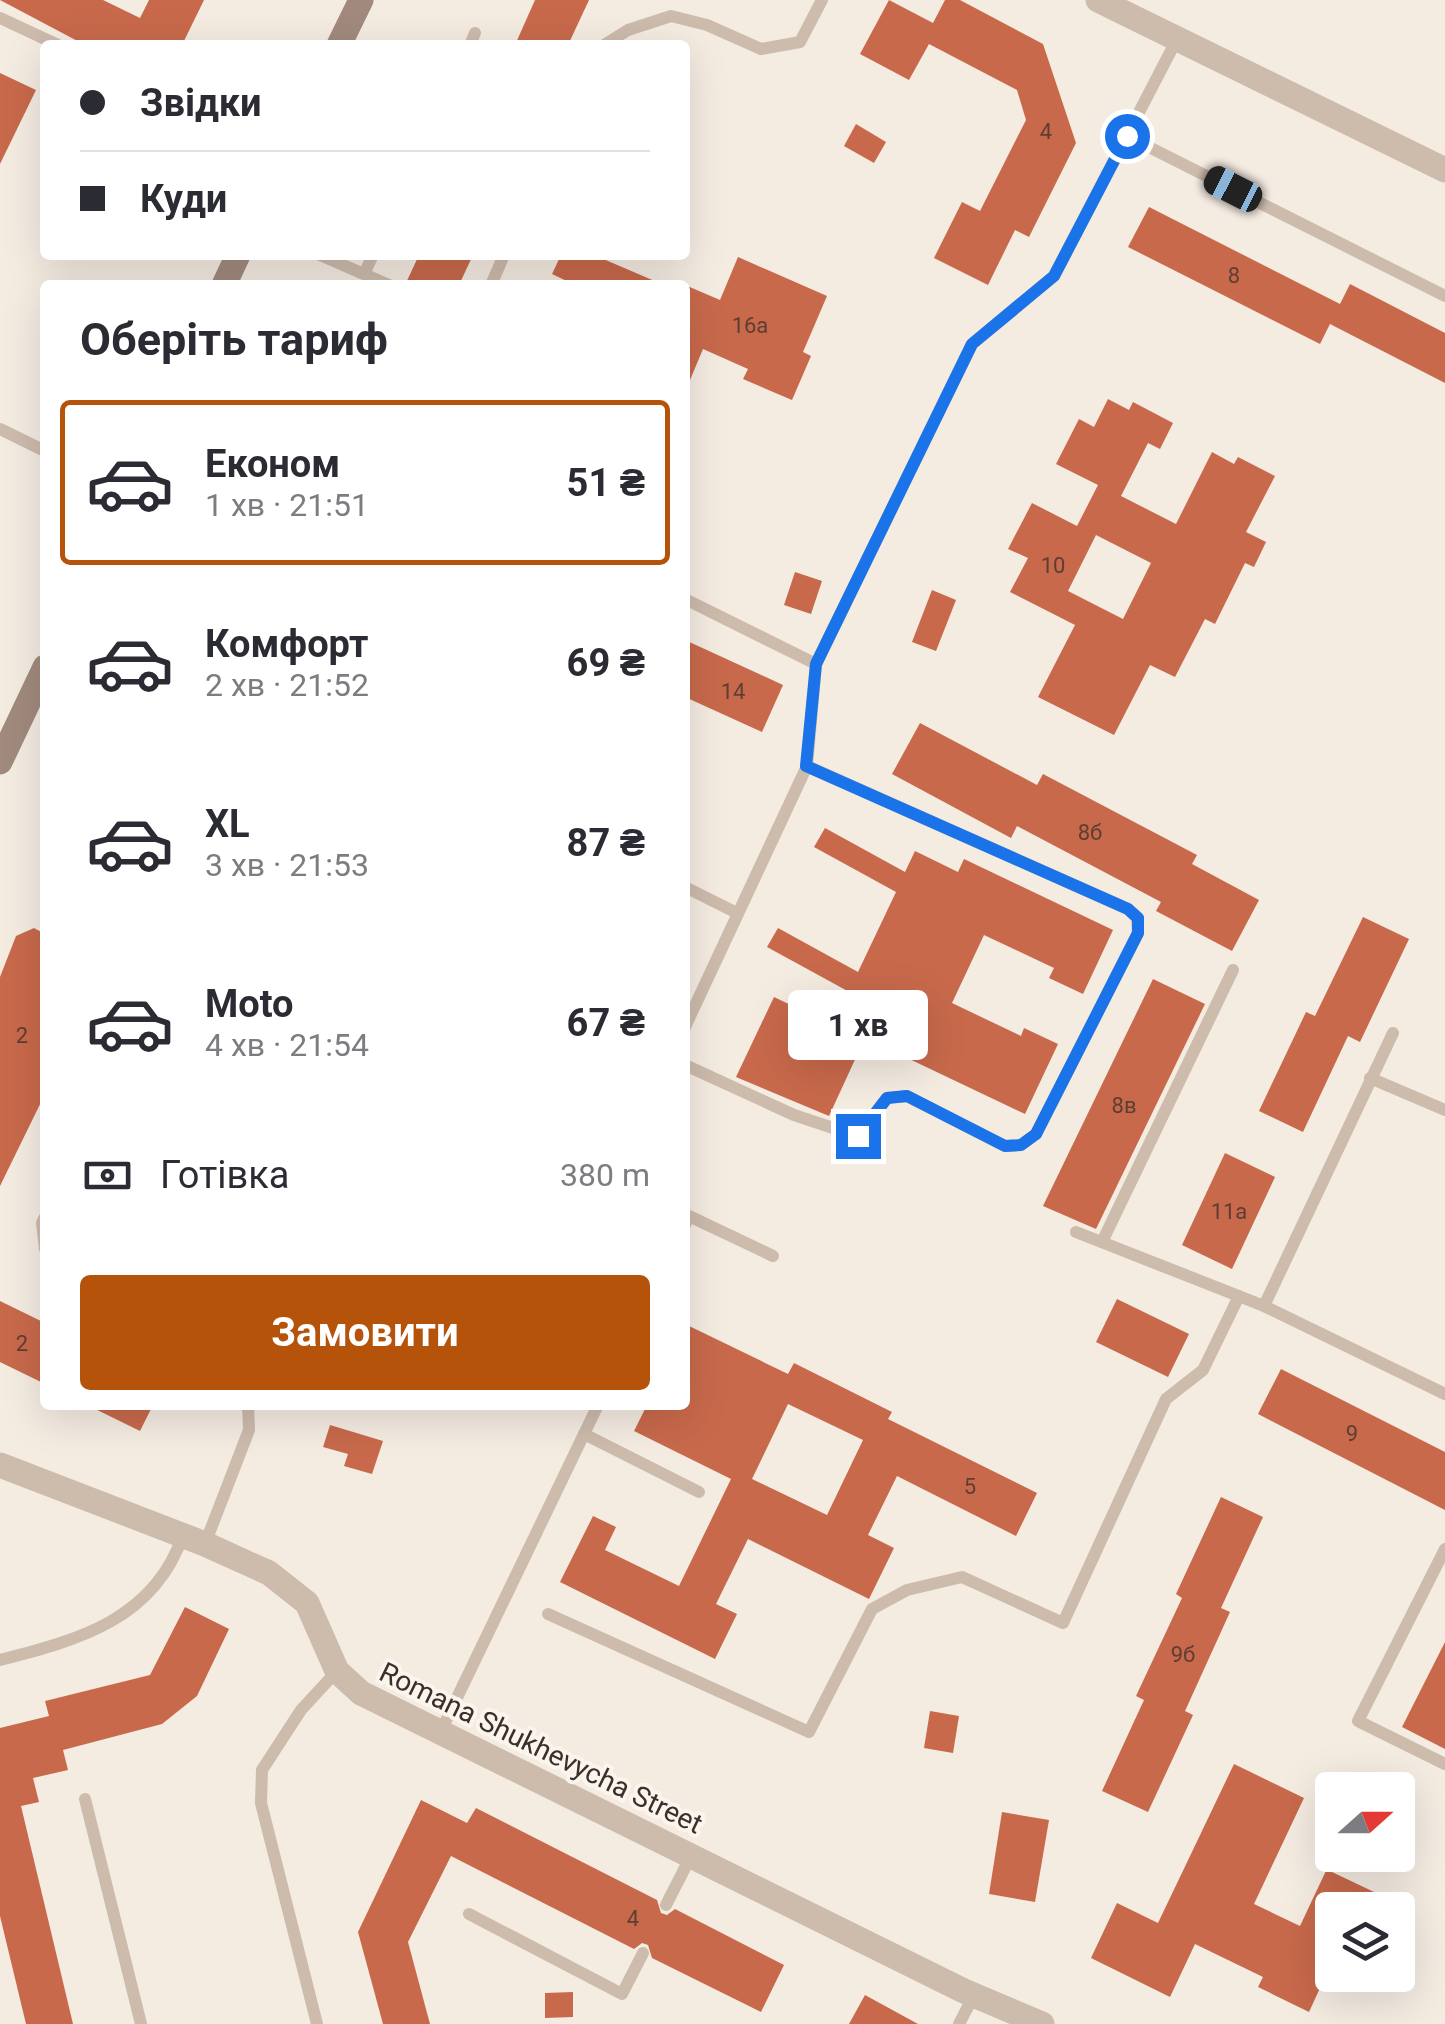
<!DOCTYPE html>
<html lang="uk">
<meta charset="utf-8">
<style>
body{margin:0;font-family:Roboto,sans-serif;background:#f2f2f3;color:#2b2b33;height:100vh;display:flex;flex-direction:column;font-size:38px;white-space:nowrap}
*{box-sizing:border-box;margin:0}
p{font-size:32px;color:#7c7c81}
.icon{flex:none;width:55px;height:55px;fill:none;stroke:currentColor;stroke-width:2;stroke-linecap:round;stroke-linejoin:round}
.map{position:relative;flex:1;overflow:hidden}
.details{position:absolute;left:40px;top:280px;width:650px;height:1130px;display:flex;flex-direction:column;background:#fff;border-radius:10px;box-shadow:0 10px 40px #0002}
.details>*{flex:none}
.banner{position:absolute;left:40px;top:40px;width:650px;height:220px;border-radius:10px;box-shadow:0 10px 40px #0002;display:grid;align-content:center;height:220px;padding:0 40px;background:#fff}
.needle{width:65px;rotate:69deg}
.buttons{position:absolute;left:1315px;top:1772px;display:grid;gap:20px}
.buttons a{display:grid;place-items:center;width:100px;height:100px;border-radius:10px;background:#fff;box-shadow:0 10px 40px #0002;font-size:50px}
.end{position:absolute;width:45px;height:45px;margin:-22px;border:12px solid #1a73e8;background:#fff;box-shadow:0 0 0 5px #fff}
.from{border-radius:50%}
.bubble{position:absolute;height:70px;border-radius:10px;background:#fff;box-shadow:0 10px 40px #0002;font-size:32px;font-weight:700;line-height:70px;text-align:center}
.car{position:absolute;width:30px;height:60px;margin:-30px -15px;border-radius:12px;box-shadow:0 0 8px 2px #0007;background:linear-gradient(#222 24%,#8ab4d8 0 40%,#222 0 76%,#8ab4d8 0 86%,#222 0)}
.banner b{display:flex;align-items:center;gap:35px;height:95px;font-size:38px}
.banner b+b{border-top:2px solid #e1e1e2}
.banner i{width:25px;height:25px;background:#2b2b33}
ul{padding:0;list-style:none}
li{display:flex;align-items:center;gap:30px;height:165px;margin:0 20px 15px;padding:0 20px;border:5px solid transparent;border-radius:10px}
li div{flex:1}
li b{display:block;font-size:38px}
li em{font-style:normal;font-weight:700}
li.current{border-color:#b45309}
li>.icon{width:90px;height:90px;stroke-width:1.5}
h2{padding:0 40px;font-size:45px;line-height:120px}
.pay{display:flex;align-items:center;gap:25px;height:110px;padding:0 40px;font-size:38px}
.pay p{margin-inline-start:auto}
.action{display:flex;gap:20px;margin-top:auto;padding:20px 40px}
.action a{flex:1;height:115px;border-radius:10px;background:#b45309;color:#fff;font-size:40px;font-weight:700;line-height:115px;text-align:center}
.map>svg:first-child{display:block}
.building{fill:#c8694b;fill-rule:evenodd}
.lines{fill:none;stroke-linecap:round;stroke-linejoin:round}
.lane{stroke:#cdbbac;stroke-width:12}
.street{stroke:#cdbbac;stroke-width:25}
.secondary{stroke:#a18a7d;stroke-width:25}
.route{stroke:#1a73e8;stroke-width:12}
.labels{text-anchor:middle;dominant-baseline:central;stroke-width:8;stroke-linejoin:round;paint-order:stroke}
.number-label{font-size:22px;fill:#5e3e33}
.street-label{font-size:28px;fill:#3b302b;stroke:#fbf5ee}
</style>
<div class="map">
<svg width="1445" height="2024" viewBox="0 0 1445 2024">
<rect width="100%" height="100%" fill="#f4ebe1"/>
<g class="building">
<path d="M 0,0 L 103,0 L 140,18 L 149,0 L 204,0 L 182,45 L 85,45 Z"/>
<path d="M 535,0 L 589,0 L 568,45 L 515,45 Z"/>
<path d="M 889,0 L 933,23 L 945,0 L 960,0 L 1043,44 L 1076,143 L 1029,237 L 1015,230 L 988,285 L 934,258 L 962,202 L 980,211 L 1026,120 L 1017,90 L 929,44 L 909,80 L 860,54 Z"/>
<path d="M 0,73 L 36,90 L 0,164 Z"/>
<path d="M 856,124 L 886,142 L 874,163 L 844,146 Z"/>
<path d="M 1149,207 L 1340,304 L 1350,284 L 1445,333 L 1445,383 L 1330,324 L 1320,344 L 1128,247 Z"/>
<path d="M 419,255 L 473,255 L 459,285 L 405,285 Z"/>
<path d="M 561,255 L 594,255 L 664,285 L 575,285 L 552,274 Z"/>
<path d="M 738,257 L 827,296 L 803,352 L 811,356 L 792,400 L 743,379 L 748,369 L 703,349 L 685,392 L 685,285 L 720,300 Z"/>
<path d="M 1108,399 L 1129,410 L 1133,402 L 1173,423 L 1160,449 L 1148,443 L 1121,496 L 1176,524 L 1212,452 L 1234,464 L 1238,457 L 1275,476 L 1246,532 L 1266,542 L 1254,567 L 1245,563 L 1215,624 L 1205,619 L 1175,677 L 1150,665 L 1114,735 L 1038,697 L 1075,625 L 1010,592 L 1028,558 L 1008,549 L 1032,503 L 1077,526 L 1098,485 L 1056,464 L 1079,419 L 1094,427 ZM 1096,535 L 1151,563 L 1123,619 L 1068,591 Z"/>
<path d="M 795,572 L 822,581 L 811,614 L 784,605 Z"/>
<path d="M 932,590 L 956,600 L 936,651 L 912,642 Z"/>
<path d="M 685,640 L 783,685 L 762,732 L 685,697 Z"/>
<path d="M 920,723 L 1037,785 L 1043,774 L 1197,855 L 1192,864 L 1259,900 L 1232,951 L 1156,911 L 1161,902 L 1017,826 L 1011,838 L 892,774 Z"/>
<path d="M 825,828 L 905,872 L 915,851 L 958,872 L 964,859 L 1113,930 L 1083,994 L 1049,978 L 1054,968 L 984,935 L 952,1003 L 1021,1036 L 1024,1028 L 1058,1044 L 1025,1114 L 903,1056 L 917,1029 L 767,947 L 778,928 L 858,972 L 896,892 L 814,847 Z"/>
<path d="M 1363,917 L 1409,939 L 1360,1042 L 1348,1036 L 1303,1132 L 1259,1111 L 1306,1012 L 1315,1016 Z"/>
<path d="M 34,928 L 45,934 L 45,1094 L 0,1186 L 0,977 L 16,936 Z"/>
<path d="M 1153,979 L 1205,1004 L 1096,1229 L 1043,1206 Z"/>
<path d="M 774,997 L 864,1040 L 829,1116 L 736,1077 Z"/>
<path d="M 1225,1153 L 1275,1177 L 1232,1269 L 1182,1245 Z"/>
<path d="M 1117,1299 L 1189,1334 L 1168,1377 L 1096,1342 Z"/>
<path d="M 0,1301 L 45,1323 L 45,1384 L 0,1362 Z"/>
<path d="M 685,1324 L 788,1374 L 794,1363 L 892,1412 L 888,1419 L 1037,1493 L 1016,1536 L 897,1476 L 868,1535 L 894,1548 L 869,1599 L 748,1539 L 716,1604 L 737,1614 L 715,1659 L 560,1582 L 593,1516 L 616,1527 L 605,1550 L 679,1586 L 731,1479 L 634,1431 L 647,1405 L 685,1405 ZM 788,1404 L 863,1440 L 827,1515 L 752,1479 Z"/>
<path d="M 1281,1369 L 1445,1452 L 1445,1510 L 1258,1414 Z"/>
<path d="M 87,1405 L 153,1405 L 140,1431 Z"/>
<path d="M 330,1425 L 383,1441 L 372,1474 L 344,1466 L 348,1454 L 323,1447 Z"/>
<path d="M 1221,1497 L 1263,1517 L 1221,1608 L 1230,1612 L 1185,1711 L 1193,1715 L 1148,1812 L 1102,1791 L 1144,1700 L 1136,1696 L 1182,1598 L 1176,1594 Z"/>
<path d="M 185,1607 L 229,1629 L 197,1696 L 162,1724 L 63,1750 L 68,1770 L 33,1778 L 39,1802 L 21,1806 L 73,2024 L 26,2024 L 0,1916 L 0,1728 L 49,1716 L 45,1701 L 150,1675 Z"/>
<path d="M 1445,1642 L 1445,1749 L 1402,1727 Z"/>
<path d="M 930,1711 L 959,1716 L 953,1753 L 924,1748 Z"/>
<path d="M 1234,1764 L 1304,1798 L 1254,1904 L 1300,1926 L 1332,1858 L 1332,1872 L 1412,1910 L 1332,1910 L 1332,1962 L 1309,2012 L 1258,1987 L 1263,1977 L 1195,1944 L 1170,1997 L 1091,1958 L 1117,1903 L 1158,1923 Z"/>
<path d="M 421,1800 L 467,1823 L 476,1808 L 657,1900 L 661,1913 L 667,1915 L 675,1909 L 784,1965 L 761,2012 L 652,1958 L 648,1945 L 642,1943 L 634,1949 L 451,1856 L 408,1942 L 430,2024 L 383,2024 L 358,1932 Z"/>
<path d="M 1002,1812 L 1049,1820 L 1035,1902 L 989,1894 Z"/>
<path d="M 573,1992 L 573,2017 L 545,2018 L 545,1993 Z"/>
<path d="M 865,1995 L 918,2024 L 849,2024 Z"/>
</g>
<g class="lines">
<g class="lane">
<path d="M 0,18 L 58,45"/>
<path d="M 470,45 L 475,33"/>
<path d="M 604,45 L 628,30 L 671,16 L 707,25 L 761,49 L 800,42 L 822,0"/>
<path d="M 1127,136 L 1445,296"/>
<path d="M 320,255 L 389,285"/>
<path d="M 365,272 L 373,255"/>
<path d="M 491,285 L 504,255"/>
<path d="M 0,429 L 45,451"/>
<path d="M 685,599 L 816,664"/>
<path d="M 685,887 L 737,913"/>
<path d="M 685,1027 L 807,766 L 816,664 L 972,344 L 1054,276 L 1176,41"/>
<path d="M 685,1065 L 794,1115 L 857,1136 L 887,1098 L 907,1096 L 1005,1146 L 1021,1145 L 1036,1134 L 1138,933 L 1137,918 L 1128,909 L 807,766"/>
<path d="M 1370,1078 L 1445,1110"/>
<path d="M 45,1217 L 42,1223 L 45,1249"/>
<path d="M 685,1225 L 689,1216 L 773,1256"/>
<path d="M 1076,1232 L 1264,1306 L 1445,1394"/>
<path d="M 1102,1242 L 1233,970"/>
<path d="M 1264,1306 L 1393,1033"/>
<path d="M 584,1434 L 699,1492"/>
<path d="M 205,1544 L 249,1430 L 248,1405"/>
<path d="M 1445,1549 L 1358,1721 L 1445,1764"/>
<path d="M 548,1614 L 809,1732 L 872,1609 L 907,1590 L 962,1577 L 1063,1623 L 1166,1399 L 1203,1370 L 1239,1296"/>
<path d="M 0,1660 C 78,1640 154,1620 183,1535"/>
<path d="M 440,1733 L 598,1405"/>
<path d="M 85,1799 L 141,2024"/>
<path d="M 666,1905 L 691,1856"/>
<path d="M 469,1914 L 622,1994 L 643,1953"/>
<path d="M 317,2024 L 261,1803 L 262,1770 L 301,1710 L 337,1671"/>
<path d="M 959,2024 L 974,1995"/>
</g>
<g class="street">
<path d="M 1098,0 L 1445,170"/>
<path d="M 0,1465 L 205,1544 L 269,1573 L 307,1603 L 337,1671 L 361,1693 L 964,1991 L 1042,2024"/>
</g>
<g class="secondary">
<path d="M 339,45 L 361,0"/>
<path d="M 224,285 L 238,255"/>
<path d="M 0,762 L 45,667"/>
</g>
</g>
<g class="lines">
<path class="route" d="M 858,1136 L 887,1098 L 907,1096 L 1005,1146 L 1021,1145 L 1036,1134 L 1138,933 L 1138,918 L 1128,909 L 806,766 L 816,664 L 972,344 L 1054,276 L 1127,136"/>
</g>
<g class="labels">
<g class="number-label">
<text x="1046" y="131">4</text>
<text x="1234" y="275">8</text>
<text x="750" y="325">16а</text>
<text x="1053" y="565">10</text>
<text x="733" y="691">14</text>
<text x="1090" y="832">8б</text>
<text x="22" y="1035">2</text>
<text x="1124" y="1105">8в</text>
<text x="1229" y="1211">11а</text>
<text x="22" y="1343">2</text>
<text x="1352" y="1433">9</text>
<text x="970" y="1486">5</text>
<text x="1183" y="1654">9б</text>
<text x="633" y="1918">4</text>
</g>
<g class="street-label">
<text transform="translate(541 1748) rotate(26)">Romana Shukhevycha Street</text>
</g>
</g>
</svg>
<div class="buttons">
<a><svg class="needle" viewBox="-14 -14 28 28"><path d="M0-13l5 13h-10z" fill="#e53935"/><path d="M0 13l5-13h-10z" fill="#7c7c81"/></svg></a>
<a><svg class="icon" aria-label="layers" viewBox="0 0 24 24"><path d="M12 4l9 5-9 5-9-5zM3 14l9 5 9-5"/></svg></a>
</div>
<i class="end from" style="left:1127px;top:136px"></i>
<i class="end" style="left:858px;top:1136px"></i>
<div class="bubble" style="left:788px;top:990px;width:140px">1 хв</div>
<i class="car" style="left:1233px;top:189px;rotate:297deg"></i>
<div class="banner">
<b><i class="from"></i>Звідки</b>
<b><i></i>Куди</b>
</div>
<section class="details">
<h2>Оберіть тариф</h2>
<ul>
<li class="current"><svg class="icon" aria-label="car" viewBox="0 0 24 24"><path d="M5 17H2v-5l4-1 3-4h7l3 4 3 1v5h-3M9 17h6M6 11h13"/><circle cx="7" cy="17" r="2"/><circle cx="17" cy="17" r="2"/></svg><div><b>Економ</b><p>1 хв · 21:51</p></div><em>51 ₴</em></li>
<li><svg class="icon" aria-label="car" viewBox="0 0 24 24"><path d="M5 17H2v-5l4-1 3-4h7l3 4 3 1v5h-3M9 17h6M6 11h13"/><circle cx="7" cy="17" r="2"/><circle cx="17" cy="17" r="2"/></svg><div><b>Комфорт</b><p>2 хв · 21:52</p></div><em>69 ₴</em></li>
<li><svg class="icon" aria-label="car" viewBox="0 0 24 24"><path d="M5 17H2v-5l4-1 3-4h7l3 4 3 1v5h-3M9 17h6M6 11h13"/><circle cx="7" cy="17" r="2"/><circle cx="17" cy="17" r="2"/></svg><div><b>XL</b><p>3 хв · 21:53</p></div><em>87 ₴</em></li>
<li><svg class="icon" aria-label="car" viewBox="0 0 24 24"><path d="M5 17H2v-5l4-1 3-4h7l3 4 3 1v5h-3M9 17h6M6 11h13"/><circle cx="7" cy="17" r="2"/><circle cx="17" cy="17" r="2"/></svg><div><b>Moto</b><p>4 хв · 21:54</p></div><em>67 ₴</em></li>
</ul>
<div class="pay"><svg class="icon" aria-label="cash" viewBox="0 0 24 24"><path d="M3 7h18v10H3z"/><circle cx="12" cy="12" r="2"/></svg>Готівка<p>380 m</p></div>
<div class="action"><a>Замовити</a></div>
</section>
</div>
